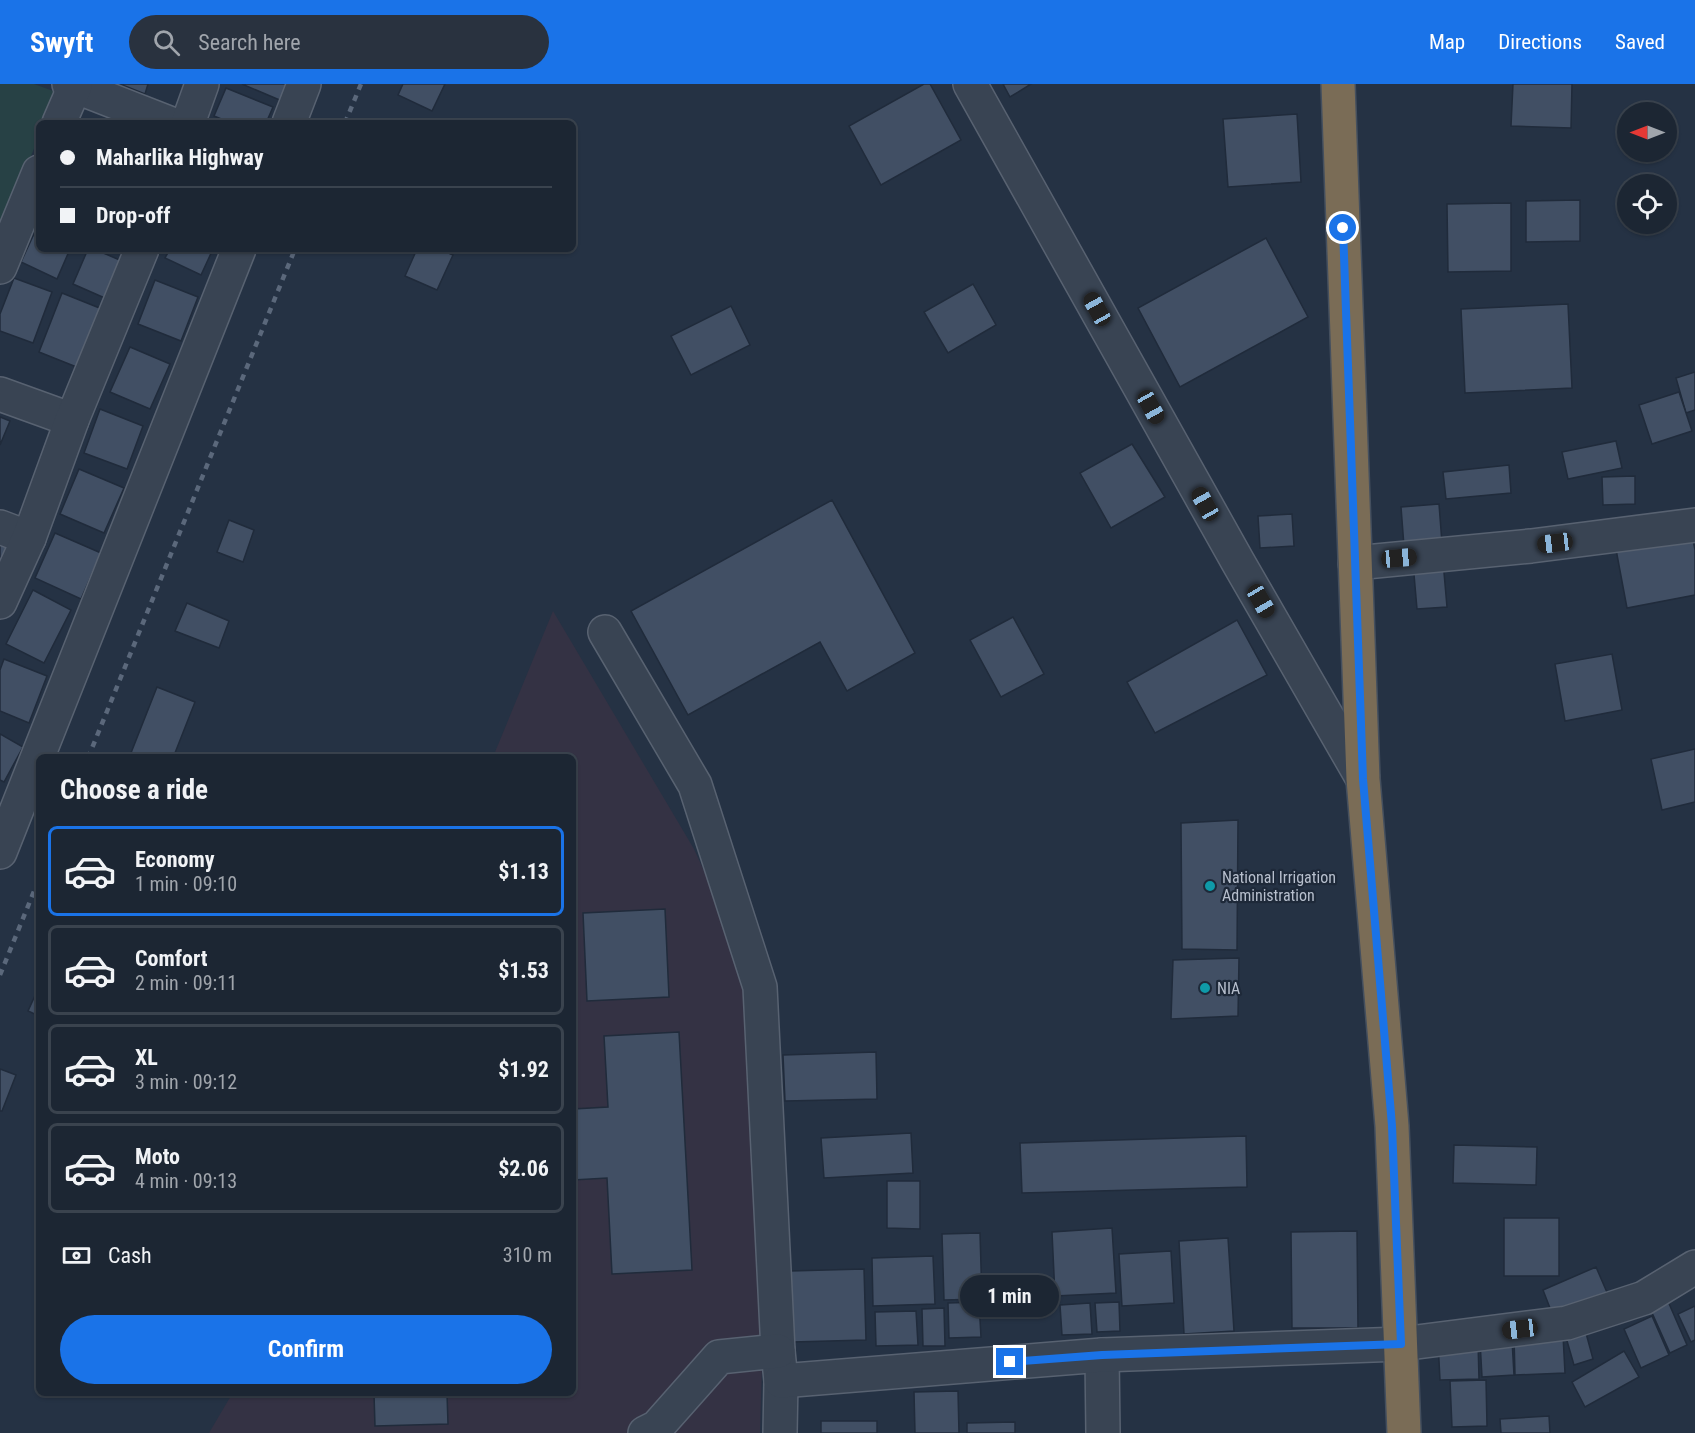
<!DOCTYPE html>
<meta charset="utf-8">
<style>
body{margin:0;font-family:"Roboto Condensed",sans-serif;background:#29323f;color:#f1f3f6;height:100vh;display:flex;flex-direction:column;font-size:22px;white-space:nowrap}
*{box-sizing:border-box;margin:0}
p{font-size:20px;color:#a0a5ac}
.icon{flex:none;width:33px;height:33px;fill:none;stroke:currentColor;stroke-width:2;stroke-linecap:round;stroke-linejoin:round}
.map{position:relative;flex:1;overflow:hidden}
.sheet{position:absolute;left:36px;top:670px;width:540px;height:642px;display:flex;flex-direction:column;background:#1c2633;border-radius:9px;box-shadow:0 2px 4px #0004,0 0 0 2px #3a434e}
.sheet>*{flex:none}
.banner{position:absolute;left:36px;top:36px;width:540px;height:132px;border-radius:9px;box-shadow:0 2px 4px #0004,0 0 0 2px #3a434e;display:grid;align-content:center;height:132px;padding:0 24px;background:#1c2633}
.needle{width:39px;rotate:270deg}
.controls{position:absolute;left:1617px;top:18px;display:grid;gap:12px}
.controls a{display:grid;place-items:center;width:60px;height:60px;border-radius:50%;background:#1c2633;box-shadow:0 2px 4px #0004,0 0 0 2px #3a434e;font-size:30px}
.end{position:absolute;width:27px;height:27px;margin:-14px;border:8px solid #1a73e8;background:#fff;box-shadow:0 0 0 3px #fff}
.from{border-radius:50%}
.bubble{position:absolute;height:42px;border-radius:21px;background:#1c2633;box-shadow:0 2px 4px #0004,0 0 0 2px #3a434e;font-size:20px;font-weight:700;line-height:42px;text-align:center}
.car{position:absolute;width:18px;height:36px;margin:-18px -9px;border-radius:8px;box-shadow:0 0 4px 2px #0007;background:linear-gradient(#222 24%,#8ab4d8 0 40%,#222 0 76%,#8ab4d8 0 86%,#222 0)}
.banner b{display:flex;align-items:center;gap:21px;height:57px;font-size:22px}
.banner b+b{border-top:2px solid #3a434e}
.banner i{width:15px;height:15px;background:#f1f3f6}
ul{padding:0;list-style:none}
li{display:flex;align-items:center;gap:18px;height:90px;margin:0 12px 9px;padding:0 12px;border:3px solid #3a434e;border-radius:9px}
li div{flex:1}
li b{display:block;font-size:22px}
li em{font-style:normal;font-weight:700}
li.current{border-color:#1a73e8}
li>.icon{width:54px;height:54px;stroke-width:1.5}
h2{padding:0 24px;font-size:27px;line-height:72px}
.pay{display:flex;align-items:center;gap:15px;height:66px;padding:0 24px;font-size:22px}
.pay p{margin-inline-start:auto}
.action{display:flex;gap:12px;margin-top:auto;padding:12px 24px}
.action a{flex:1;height:69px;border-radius:36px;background:#1a73e8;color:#fff;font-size:24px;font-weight:700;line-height:69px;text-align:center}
header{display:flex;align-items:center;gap:36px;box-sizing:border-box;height:84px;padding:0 30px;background:#1a73e8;color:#fff}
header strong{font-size:28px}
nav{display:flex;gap:33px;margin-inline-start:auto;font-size:21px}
.search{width:420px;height:54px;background:#29323f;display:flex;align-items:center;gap:15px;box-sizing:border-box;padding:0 21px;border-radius:33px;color:#a0a5ac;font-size:22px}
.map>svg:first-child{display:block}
.medical{fill:#343244}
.green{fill:#274145}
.building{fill:#414f64;stroke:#202b3b;stroke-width:1.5}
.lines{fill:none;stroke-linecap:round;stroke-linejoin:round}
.minor-casing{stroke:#586271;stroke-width:36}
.highway-casing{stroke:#444f5e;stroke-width:36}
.minor{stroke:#394453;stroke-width:33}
.highway{stroke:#7a6c56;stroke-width:33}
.rail{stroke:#5b687b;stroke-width:4.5;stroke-dasharray:6 6;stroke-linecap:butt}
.route{stroke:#1a73e8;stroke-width:8}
.culture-dot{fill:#0f9aa8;stroke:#1e2939;stroke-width:2}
.labels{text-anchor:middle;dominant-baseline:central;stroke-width:4.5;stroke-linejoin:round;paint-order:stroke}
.poi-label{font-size:16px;fill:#b7bfcd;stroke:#1e2939;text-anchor:start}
</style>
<header>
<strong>Swyft</strong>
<div class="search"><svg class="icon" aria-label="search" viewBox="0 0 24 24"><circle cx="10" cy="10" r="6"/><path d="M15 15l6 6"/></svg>Search here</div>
<nav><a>Map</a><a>Directions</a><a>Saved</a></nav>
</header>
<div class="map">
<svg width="1695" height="1349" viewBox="0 0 1695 1349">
<rect width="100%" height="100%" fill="#253244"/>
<path class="medical" d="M 553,527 L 694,765 L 722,826 L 753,929 L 764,1212 L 760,1349 L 209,1349 L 232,1310 L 573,1310 L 573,674 L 493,673 Z"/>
<path class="green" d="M 0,0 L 34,0 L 56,8 L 44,39 L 39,39 L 39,52 L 0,150 Z"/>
<g class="building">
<path d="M 120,0 L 148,0 L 145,10 Z"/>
<path d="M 242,0 L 289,0 L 282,17 Z"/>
<path d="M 403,0 L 445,0 L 432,27 L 398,11 Z"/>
<path d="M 924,0 L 930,0 L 961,56 L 881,101 L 849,42 Z"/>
<path d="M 1003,0 L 1031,0 L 1010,13 Z"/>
<path d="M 1513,0 L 1572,0 L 1571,44 L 1511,42 Z"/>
<path d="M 226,4 L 273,23 L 266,39 L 231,39 L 214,32 Z"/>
<path d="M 1297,30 L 1301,98 L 1228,103 L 1223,35 Z"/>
<path d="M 1580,116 L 1580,157 L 1526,158 L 1526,117 Z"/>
<path d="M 1511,119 L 1511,187 L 1448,188 L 1447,120 Z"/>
<path d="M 39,139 L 39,165 L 70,165 L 57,195 L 21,178 Z"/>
<path d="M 1266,154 L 1308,233 L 1180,303 L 1138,224 Z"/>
<path d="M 88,165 L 94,165 L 122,177 L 107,215 L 73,200 Z"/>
<path d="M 170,165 L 213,165 L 201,191 L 165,174 Z"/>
<path d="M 417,165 L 439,165 L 453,171 L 437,206 L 405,192 Z"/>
<path d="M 14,194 L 52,208 L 33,259 L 0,247 L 0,230 Z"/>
<path d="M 155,196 L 198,213 L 181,257 L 138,240 Z"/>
<path d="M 973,200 L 996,241 L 948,269 L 924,228 Z"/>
<path d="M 62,209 L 102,225 L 79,284 L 39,268 Z"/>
<path d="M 1568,220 L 1572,304 L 1465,309 L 1461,225 Z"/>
<path d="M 731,222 L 750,261 L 691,291 L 671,252 Z"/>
<path d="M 130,263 L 170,280 L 150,325 L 110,308 Z"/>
<path d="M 1695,288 L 1695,326 L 1686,329 L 1676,294 Z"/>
<path d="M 1679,308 L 1692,347 L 1652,360 L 1639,321 Z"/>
<path d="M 100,325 L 143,342 L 127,385 L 84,369 Z"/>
<path d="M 0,333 L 10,337 L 0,361 Z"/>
<path d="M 1616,357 L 1622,384 L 1568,395 L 1562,368 Z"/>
<path d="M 1132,360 L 1165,413 L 1111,444 L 1080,389 Z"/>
<path d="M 1509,381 L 1511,409 L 1446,415 L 1443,388 Z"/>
<path d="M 79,385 L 124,404 L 104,449 L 60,430 Z"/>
<path d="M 1635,392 L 1635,420 L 1603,421 L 1602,393 Z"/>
<path d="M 832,416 L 915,569 L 847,607 L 820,558 L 688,631 L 631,527 Z"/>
<path d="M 1439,420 L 1442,459 L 1404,462 L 1401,423 Z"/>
<path d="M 1292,430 L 1294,462 L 1260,464 L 1258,432 Z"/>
<path d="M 229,436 L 254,446 L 243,478 L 217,468 Z"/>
<path d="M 1691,445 L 1695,466 L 1695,511 L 1627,524 L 1615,460 Z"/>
<path d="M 55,449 L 101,469 L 81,515 L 35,494 Z"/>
<path d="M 0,458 L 9,462 L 0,486 Z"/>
<path d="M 1443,477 L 1447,523 L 1417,525 L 1413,479 Z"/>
<path d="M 33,506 L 71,526 L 44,579 L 6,560 Z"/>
<path d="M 187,519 L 229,537 L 219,564 L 175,547 Z"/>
<path d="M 1013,533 L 1044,590 L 1001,613 L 970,556 Z"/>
<path d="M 1237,536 L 1267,591 L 1155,649 L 1127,598 Z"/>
<path d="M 1612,570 L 1622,626 L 1565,637 L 1555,580 Z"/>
<path d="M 4,575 L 47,592 L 29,639 L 0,627 L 0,586 Z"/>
<path d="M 157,603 L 195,618 L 173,674 L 129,674 Z"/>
<path d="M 0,650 L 23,663 L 4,698 L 0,696 Z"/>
<path d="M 1695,665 L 1695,718 L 1662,726 L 1651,675 Z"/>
<path d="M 1238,736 L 1237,866 L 1182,865 L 1181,739 Z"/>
<path d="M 665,825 L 669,913 L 587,917 L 583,829 Z"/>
<path d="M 1239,874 L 1238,932 L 1171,935 L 1173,876 Z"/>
<path d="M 39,903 L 39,932 L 28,927 Z"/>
<path d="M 679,948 L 692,1186 L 612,1190 L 607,1094 L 573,1096 L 573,1025 L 608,1023 L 604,952 Z"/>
<path d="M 876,968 L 877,1015 L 785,1017 L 783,971 Z"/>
<path d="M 0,985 L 16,991 L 2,1027 L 0,1027 Z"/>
<path d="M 911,1049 L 913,1089 L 824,1094 L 821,1054 Z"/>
<path d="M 1246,1052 L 1247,1103 L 1022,1109 L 1020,1059 Z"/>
<path d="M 1454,1061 L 1537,1063 L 1536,1101 L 1453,1099 Z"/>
<path d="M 887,1097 L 920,1097 L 920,1145 L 887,1144 Z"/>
<rect x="1504" y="1134" width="55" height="58"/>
<path d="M 1112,1144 L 1116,1209 L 1055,1212 L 1052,1148 Z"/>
<path d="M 1357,1147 L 1358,1244 L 1292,1244 L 1291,1148 Z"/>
<path d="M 980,1149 L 982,1215 L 944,1216 L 942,1150 Z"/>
<path d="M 1228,1154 L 1234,1247 L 1184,1250 L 1179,1157 Z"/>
<path d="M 1171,1167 L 1174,1219 L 1122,1222 L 1119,1170 Z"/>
<path d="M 933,1172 L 935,1220 L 873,1222 L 872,1174 Z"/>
<path d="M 1596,1183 L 1609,1213 L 1555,1237 L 1543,1206 Z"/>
<path d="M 864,1185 L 866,1256 L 792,1258 L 790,1187 Z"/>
<path d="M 1667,1215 L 1687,1261 L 1670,1269 L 1649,1222 Z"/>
<path d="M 979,1218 L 981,1253 L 949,1254 L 948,1219 Z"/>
<path d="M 1119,1218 L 1120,1247 L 1097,1248 L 1095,1219 Z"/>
<path d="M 1090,1219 L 1092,1250 L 1062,1251 L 1060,1221 Z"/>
<path d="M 1695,1222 L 1695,1256 L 1691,1258 L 1678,1230 Z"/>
<path d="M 944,1224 L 945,1262 L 923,1262 L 922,1225 Z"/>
<path d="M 916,1227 L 918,1261 L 876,1262 L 875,1228 Z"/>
<path d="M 1652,1232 L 1669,1271 L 1641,1284 L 1624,1245 Z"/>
<path d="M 1583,1238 L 1593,1275 L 1574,1281 L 1563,1243 Z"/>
<path d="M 1563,1251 L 1565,1289 L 1515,1291 L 1514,1253 Z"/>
<path d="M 1512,1256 L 1514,1291 L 1482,1293 L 1480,1257 Z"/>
<path d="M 1478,1257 L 1479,1295 L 1440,1296 L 1438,1258 Z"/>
<path d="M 1624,1267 L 1639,1293 L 1585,1323 L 1572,1298 Z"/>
<path d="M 1486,1296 L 1487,1342 L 1452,1343 L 1450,1297 Z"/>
<path d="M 958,1307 L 959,1349 L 915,1349 L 914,1308 Z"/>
<path d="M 374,1310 L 447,1310 L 448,1340 L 375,1342 Z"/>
<path d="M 1549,1332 L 1550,1349 L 1501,1349 L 1500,1335 Z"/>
<rect x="821" y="1337" width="56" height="12"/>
<path d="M 1015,1338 L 1015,1349 L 967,1349 L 967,1339 Z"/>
</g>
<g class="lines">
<g class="minor-casing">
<g id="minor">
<path d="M 69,0 L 169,39"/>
<path d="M 970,0 L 1238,478 L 1363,695"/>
<path d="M 59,39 L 75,2"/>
<path d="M 188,39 L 202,0"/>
<path d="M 289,39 L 304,0"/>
<path d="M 0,183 L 39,88"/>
<path d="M 0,310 L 72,336"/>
<path d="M 0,443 L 29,454"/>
<path d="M 1355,479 L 1531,462 L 1695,441"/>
<path d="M 0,518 L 29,454 L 72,336 L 142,165"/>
<path d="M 605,548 L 695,701 L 760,903 L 778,1267 L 781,1297 L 780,1349"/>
<path d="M 0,768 L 239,165"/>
<path d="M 1102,1271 L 1103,1349"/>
<path d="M 781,1297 L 1102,1271 L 1401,1260 L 1567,1239 L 1644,1214 L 1695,1183"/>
<path d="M 645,1349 L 657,1343 L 719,1273 L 778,1267"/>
</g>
</g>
<g class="highway-casing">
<path id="highway" d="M 1338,0 L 1363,695 L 1392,1042 L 1404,1349"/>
</g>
<use href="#minor" class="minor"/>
<use href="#highway" class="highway"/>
<g class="rail">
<path d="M 345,39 L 361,0"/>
<path d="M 88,674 L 295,165"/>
<path d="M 0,891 L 39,795"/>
</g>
</g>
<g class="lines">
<path class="route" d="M 1010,1278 L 1102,1271 L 1401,1260 L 1392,1042 L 1363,695 L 1343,144"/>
</g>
<g class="culture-dot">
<circle cx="1210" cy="802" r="6"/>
<circle cx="1205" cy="904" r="6"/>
</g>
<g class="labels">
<g class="poi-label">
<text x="1222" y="793">National Irrigation<tspan x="1222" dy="18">Administration</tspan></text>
<text x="1217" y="904">NIA</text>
</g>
</g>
</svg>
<div class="controls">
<a><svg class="needle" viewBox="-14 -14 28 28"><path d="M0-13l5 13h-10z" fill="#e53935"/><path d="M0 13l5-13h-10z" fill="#a0a5ac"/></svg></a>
<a><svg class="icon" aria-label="locate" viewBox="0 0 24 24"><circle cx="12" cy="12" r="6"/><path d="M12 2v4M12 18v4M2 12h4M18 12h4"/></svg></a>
</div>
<i class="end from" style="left:1343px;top:144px"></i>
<i class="end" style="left:1010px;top:1278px"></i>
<div class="bubble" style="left:960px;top:1191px;width:99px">1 min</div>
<i class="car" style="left:1097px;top:225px;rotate:331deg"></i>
<i class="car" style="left:1151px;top:323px;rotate:151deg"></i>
<i class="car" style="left:1205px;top:420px;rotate:331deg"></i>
<i class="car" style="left:1555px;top:459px;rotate:263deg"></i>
<i class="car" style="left:1399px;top:474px;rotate:85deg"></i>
<i class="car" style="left:1261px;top:517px;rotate:150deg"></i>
<i class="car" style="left:1520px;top:1245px;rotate:263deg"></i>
<div class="banner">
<b><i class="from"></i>Maharlika Highway</b>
<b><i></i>Drop-off</b>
</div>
<section class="sheet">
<h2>Choose a ride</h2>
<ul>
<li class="current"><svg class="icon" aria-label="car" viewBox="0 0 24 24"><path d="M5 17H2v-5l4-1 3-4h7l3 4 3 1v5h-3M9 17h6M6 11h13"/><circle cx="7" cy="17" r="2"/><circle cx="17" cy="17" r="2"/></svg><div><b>Economy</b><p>1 min · 09:10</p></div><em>$1.13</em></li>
<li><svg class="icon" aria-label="car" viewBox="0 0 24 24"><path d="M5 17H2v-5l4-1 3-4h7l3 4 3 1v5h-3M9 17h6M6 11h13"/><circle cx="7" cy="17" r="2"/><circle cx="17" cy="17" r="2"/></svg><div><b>Comfort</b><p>2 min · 09:11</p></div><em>$1.53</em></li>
<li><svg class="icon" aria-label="car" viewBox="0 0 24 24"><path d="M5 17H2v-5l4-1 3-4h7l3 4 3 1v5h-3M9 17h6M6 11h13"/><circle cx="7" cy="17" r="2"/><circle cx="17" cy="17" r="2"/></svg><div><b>XL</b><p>3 min · 09:12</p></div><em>$1.92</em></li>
<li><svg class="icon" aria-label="car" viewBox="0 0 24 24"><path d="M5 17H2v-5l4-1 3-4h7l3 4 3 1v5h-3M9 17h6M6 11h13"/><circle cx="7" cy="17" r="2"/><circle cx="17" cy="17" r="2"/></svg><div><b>Moto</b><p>4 min · 09:13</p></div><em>$2.06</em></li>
</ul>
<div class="pay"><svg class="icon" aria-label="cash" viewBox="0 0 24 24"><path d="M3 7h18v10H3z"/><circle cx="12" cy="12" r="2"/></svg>Cash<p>310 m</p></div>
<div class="action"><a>Confirm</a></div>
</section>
</div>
